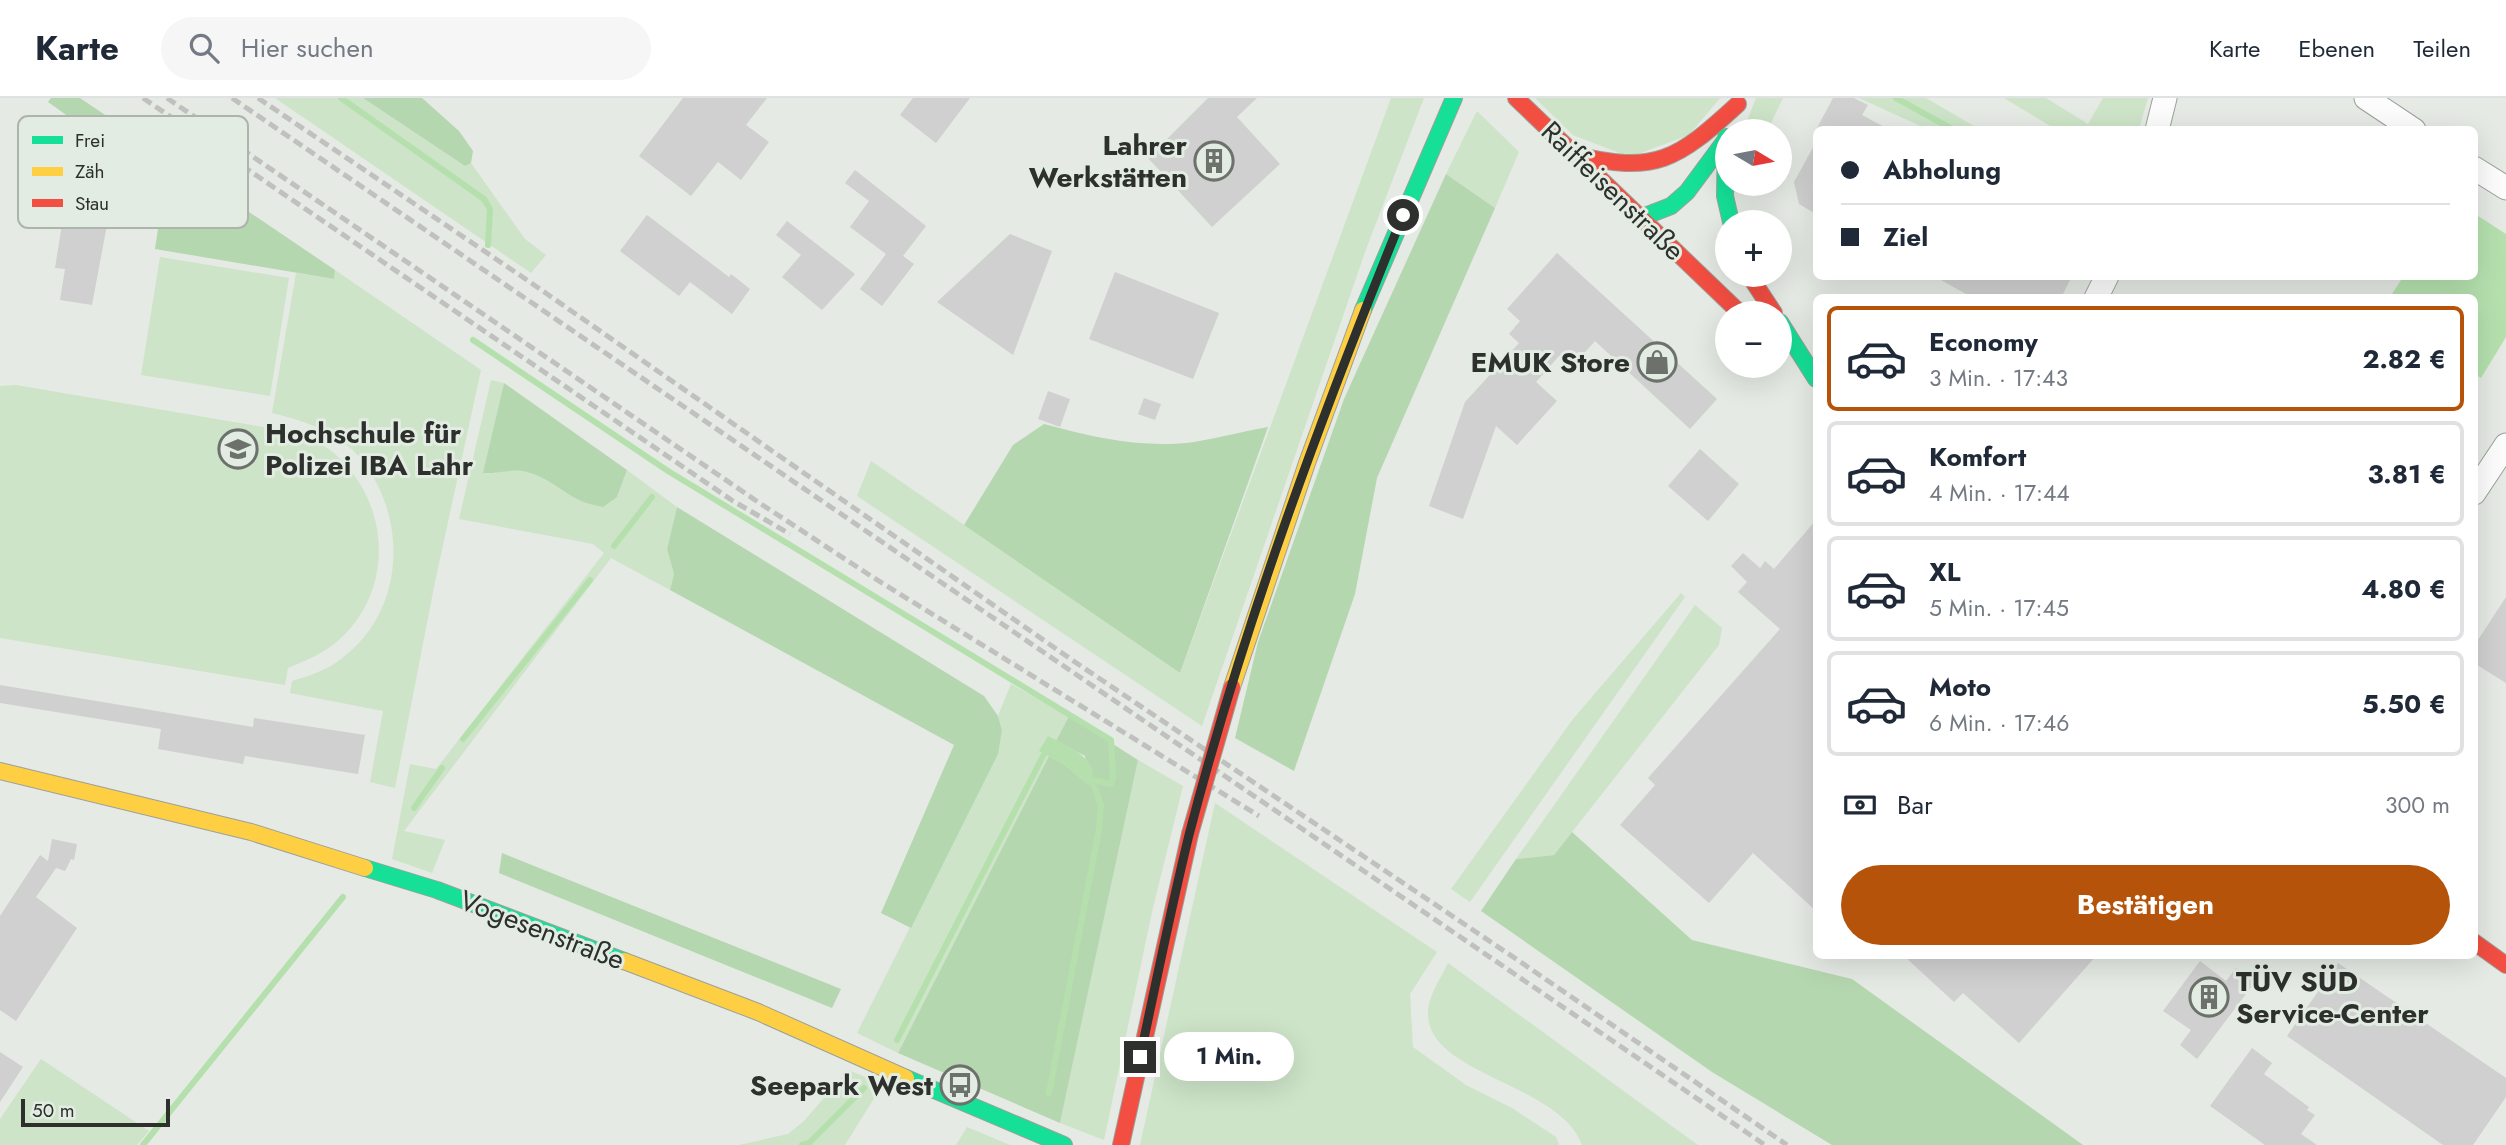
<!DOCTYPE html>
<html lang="de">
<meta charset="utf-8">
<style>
body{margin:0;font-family:Jost,sans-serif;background:#f6f6f7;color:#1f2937;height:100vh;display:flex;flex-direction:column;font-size:26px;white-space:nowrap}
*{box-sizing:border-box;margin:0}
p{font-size:23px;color:#747a83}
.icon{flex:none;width:38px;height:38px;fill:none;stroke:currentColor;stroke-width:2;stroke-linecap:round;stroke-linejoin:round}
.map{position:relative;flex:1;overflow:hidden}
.sheet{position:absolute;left:1813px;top:196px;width:665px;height:665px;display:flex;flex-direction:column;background:#fff;border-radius:10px;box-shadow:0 7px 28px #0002}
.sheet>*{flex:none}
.guide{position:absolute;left:1813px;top:28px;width:665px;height:154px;border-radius:10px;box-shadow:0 7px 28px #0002;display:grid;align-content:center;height:154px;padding:0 28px;background:#fff}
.needle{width:46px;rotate:100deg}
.tools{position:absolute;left:1715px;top:21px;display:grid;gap:14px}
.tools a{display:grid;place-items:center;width:77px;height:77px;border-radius:50%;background:#fff;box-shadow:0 7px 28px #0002;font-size:35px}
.scale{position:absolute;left:21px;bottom:18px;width:149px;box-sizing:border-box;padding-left:7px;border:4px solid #2d302c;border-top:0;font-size:19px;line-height:24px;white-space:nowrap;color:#2d302c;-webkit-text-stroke:5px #e3ece2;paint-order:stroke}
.end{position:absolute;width:32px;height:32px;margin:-16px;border:9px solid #2d302c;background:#fff;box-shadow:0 0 0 4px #fff}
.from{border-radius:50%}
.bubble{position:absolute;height:49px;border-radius:24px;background:#fff;box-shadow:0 7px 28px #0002;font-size:23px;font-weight:700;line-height:49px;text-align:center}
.guide b{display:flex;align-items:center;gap:24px;height:66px;font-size:26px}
.guide b+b{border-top:2px solid #e0e1e3}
.guide i{width:18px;height:18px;background:#1f2937}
ul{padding:12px 0 0;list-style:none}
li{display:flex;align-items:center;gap:21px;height:105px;margin:0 14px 10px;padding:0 14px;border:4px solid #e0e1e3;border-radius:10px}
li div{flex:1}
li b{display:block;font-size:26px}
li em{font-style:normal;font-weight:700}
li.selected{border-color:#b45309}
li>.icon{width:63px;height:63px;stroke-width:1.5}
.pay{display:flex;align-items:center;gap:18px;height:77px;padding:0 28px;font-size:26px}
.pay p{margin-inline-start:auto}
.button{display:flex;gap:14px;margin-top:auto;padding:14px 28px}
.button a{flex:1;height:80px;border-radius:42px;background:#b45309;color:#fff;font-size:28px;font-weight:700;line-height:80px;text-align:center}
header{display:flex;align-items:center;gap:42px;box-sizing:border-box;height:98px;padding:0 35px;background:#fff;border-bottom:2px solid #e0e1e3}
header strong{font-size:33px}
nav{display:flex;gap:38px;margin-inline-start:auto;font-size:24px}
.search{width:490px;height:63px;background:#f6f6f7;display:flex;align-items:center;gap:18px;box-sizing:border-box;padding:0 24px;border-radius:38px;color:#747a83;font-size:26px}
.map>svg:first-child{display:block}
.green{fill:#cde4c8}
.forest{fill:#b5d7af}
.water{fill:#b5e0ae}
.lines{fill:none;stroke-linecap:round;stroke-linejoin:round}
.stream{stroke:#b5e0ae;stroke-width:6}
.building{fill:#cfd0cf}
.street-casing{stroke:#9ca09b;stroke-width:25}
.fast-casing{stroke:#9ca09b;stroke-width:18}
.slow-casing{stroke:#9ca09b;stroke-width:18}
.jam-casing{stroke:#9ca09b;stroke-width:18}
.street{stroke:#fbfcfb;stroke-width:23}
.fast{stroke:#16e098;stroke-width:16}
.slow{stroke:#ffcf43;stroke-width:16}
.jam{stroke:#f24e42;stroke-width:16}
.rail{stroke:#c0c0bf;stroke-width:5;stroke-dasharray:10 5;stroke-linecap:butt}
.jam-bridge-casing{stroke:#9ca09b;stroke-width:18;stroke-linecap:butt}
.jam-bridge{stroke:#f24e42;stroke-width:16}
.route{stroke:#2d302c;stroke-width:9}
.labels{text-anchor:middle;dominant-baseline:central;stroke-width:6;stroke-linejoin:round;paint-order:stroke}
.poi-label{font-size:28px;font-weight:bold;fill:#2d302c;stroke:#e3ece2;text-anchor:end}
.street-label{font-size:28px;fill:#2d302c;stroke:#e3ece2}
.key{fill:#e3ece2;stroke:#acb4ab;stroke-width:2}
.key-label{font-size:19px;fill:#2d302c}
</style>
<header>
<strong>Karte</strong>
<div class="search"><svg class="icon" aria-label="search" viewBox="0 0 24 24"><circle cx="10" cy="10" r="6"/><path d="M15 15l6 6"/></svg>Hier suchen</div>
<nav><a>Karte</a><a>Ebenen</a><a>Teilen</a></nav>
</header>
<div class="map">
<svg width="2506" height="1047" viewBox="0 0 2506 1047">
<rect width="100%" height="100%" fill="#e5eae4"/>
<g class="green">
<path d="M 275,0 L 363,0 L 465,68 L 471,65 L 525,141 L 546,157 L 531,175 Z"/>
<path d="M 1391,0 L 1424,0 L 1365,154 L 1202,628 L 857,398 L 871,363 L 1180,575 Z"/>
<path d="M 1535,0 L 1720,0 L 1689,37 L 1630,59 L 1573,37 Z"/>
<path d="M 1756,0 L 1783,0 L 1767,33 L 1743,33 Z"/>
<path d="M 1859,0 L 1926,0 L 1979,31 L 1927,31 Z"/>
<path d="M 2004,0 L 2046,0 L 2088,26 L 2103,0 L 2148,0 L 2139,31 L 2055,31 Z"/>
<path d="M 1477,13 L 1519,54 L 1495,110 L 1446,76 Z"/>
<path d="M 160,159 L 289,180 L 270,298 L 141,277 Z"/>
<path d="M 335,172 L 481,272 L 435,484 L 395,690 L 370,684 L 383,613 L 290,595 L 292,583 C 309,578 327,572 341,561 C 405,514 409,421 361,361 C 339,334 305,323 272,315 L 296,175 L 334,181 Z"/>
<path d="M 491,282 L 504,285 L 484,375 C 494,376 501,373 511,372 C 535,370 561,389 580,402 L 617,399 L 627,372 L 677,409 L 667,451 L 674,476 L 670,492 L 611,460 L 404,733 L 445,742 L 432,775 L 392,761 L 410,666 L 436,671 L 604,455 L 593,446 L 459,421 Z"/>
<path d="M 16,287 L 293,334 C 308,340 323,345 335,356 C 387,402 395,482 347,534 C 331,552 310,561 288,570 L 285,587 L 0,540 L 0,288 Z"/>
<path d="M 1681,495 L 1685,499 L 1470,804 L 1451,791 L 1573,621 Z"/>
<path d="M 1695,507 L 1722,530 L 1719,547 L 1554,757 L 1516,761 Z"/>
<path d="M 1011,586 L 1069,618 L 1056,643 L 1048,639 L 1040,653 L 1049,658 L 898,955 L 857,935 L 997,656 L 1002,632 L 998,618 Z"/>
<path d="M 1138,662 L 1183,688 L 1152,814 L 1104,1042 L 1060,1025 Z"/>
<path d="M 1215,705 L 1437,854 L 1410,896 L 1413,949 L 1466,987 L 1512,1010 L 1556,1039 L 1559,1047 L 1140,1047 Z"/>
<path d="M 1448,865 L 1680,1034 L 1698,1047 L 1582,1047 C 1560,985 1427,977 1428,915 C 1428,898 1441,880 1448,865 Z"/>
<path d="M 41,961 L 149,1033 L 137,1047 L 0,1047 L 0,1021 Z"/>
<path d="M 848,972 L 883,986 L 845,1047 L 739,1047 L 788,1036 L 804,1023 Z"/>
<path d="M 967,1029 L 1010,1047 L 956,1047 Z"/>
</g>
<g class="forest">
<path d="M 51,0 L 80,0 L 335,172 L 334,181 L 155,151 L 160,117 L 115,108 L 123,67 L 107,46 L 48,4 Z"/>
<path d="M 363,0 L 422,0 L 459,33 L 473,53 L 471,65 L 465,68 Z"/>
<path d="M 1446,76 L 1495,110 L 1377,380 L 1355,496 L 1294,673 L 1235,640 L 1258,544 L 1344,301 Z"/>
<path d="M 504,285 L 627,372 L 617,399 L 603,409 C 596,407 588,406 581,403 C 562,394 548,379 527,374 C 512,370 499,376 483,375 Z"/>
<path d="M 1044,326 C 1092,339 1144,351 1194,344 C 1219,340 1244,333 1268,329 L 1180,575 L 964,427 L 1013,347 Z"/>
<path d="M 677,409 L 984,598 L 998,618 L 1002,632 L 998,656 L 911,830 L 881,815 L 954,647 L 670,492 L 674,476 L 667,451 Z"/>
<path d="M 1069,618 L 1138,662 L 1060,1025 L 898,955 L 1049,658 L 1065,667 L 1089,687 L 1085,658 L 1056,643 Z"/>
<path d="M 1572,734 L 1692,842 L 1852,881 L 2083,1047 L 1832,1047 L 1712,974 L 1481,813 L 1516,761 L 1554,757 Z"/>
<path d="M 502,755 L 841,891 L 832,910 L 499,775 Z"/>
</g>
<g class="water">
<path d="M 2475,116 L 2506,136 L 2506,239 L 2481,280 L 2475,276 L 2474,200 L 2390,199 L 2403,179 L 2474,178 Z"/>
<path d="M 1048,638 C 1065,647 1105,662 1089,688 L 1065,667 L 1039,653 Z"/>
</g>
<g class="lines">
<g class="stream">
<path d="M 341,0 L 484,101 L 490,111 L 488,147"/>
<path d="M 1896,0 L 1954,32"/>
<path d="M 473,242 L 668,373 L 1111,642 L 1113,679 L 1111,686 L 1092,682 L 1101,707 L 1099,731 L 1049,995"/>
<path d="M 614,448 L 652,399"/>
<path d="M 463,641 L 590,482"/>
<path d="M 414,710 L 442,670"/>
<path d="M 897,942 L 1044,656"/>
<path d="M 143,1047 L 343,799"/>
<path d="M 802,1047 L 809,1045 L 864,990"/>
</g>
</g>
<g class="building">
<path d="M 683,0 L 767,0 L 746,27 L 769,44 L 741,82 L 718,64 L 691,98 L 639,58 Z"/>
<path d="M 913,0 L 970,0 L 936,45 L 900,17 Z"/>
<path d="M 1208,0 L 1257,0 L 1237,19 L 1280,66 L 1212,129 L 1148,60 Z"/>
<path d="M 1833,0 L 1854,0 L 1868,7 L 1862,17 L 1890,32 L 1816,32 Z"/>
<path d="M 1816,44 L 1816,116 L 1799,106 L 1794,84 Z"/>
<path d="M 855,72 L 926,128 L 903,158 L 914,166 L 882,208 L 860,191 L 886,156 L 850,129 L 869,103 L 845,85 Z"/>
<path d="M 65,108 L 109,116 L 92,207 L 60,202 L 65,171 L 55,170 Z"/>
<path d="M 647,117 L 729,179 L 731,176 L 750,191 L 732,216 L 690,184 L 679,198 L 620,153 Z"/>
<path d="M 787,123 L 855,176 L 822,212 L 782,179 L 801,157 L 776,137 Z"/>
<path d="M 1010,136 L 1052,153 L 1013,257 L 937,204 Z"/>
<path d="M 1557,155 L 1717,301 L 1690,331 L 1595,243 L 1571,270 L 1559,258 L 1536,284 L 1557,303 L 1517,347 L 1496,328 L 1463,421 L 1429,408 L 1465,304 L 1519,245 L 1509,236 L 1520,223 L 1507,211 Z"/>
<path d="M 1115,174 L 1219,215 L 1193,281 L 1089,241 Z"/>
<path d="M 1934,178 L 2072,178 L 2061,200 L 1973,200 Z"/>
<path d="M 1048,293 L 1070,301 L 1060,329 L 1038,321 Z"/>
<path d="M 1144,300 L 1161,306 L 1155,322 L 1138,316 Z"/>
<path d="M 1700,351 L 1739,386 L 1708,423 L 1668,388 Z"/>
<path d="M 1816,422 L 1816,813 L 1753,755 L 1709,805 L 1620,727 L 1655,687 L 1648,680 L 1780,531 L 1738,494 L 1747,484 L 1731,468 L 1743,455 L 1760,470 L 1765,463 L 1774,471 Z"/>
<path d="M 2506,499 L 2506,585 L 2474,565 L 2474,548 Z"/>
<path d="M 0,587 L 253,629 L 254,620 L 365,637 L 358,676 L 245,658 L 243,666 L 158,651 L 161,631 L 0,605 Z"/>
<path d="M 52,741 L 77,746 L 74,762 L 71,761 L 65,773 L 56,770 L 36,799 L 77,830 L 16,923 L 0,912 L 0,818 L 40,757 L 48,763 Z"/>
<path d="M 1904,858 L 2096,858 L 2019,945 L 1963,895 L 1954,904 Z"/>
<path d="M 2200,863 L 2226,883 L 2236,870 L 2255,884 L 2197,961 L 2180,947 L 2191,932 L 2163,913 Z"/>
<path d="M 2338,865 L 2506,980 L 2506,999 L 2473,1047 L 2443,1047 L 2287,938 Z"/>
<path d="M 2252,950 L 2272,965 L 2264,976 L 2309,1009 L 2307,1012 L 2315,1017 L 2301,1036 L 2317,1047 L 2265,1047 L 2210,1008 Z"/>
<path d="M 0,954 L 23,969 L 0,1004 Z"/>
</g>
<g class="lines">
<g class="street-casing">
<g id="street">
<path d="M 2366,0 L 2414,32"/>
<path d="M 2157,32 L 2165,0"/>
<path d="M 2474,70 L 2506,90"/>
<path d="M 2096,200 L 2107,178"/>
<path d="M 2474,395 L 2506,347"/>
</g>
</g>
<g class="fast-casing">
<g id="fast">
<path d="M 1726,39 L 1725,98 L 1731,124"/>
<path d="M 1640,120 L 1671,108 L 1687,94 L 1724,44"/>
<path d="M 1363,212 L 1454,0"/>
<path d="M 1780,224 L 1816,281"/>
<path d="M 365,770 L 437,792 L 624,863"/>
<path d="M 906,980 L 1064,1047"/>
</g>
</g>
<g class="slow-casing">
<g id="slow">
<path d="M 1232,589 L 1307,365 L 1363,212"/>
<path d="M 0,673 L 251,734 L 365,770"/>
<path d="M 624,863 L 758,914 L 906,980"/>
</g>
</g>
<g class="jam-casing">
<g id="jam">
<path d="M 1516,0 L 1740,215"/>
<path d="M 1572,56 C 1656,77 1677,62 1738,6"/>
<path d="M 1749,177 L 1774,215"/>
<path d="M 2474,844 L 2506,867"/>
<path d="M 1121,1047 L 1190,736"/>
</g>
</g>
<use href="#street" class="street"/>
<use href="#fast" class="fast"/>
<use href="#slow" class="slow"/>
<use href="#jam" class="jam"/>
<g class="rail">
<path d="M 143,0 L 733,403 L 790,436"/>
<path d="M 167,0 L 758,404 L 874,480 L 1259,718"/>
<path d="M 232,0 L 1765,1047"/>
<path d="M 258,0 L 527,182 L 1075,564 L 1522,865 L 1787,1047"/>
</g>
<g class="jam-bridge-casing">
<path id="jam-bridge" d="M 1190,736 L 1232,589"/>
</g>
<use href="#jam-bridge" class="jam-bridge"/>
</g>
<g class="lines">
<path class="route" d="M 1140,959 C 1156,885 1171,810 1189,737 C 1244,525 1321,319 1403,117"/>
</g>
<defs>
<g id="building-ring" transform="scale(2.0125)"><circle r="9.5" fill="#e3ece2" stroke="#6d716c" stroke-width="1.5"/><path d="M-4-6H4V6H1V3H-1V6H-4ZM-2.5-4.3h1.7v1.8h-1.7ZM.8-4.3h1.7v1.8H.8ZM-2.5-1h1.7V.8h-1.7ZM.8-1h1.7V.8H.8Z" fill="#6d716c"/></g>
<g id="shop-ring" transform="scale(2.0125)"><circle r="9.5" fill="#e3ece2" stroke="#6d716c" stroke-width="1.5"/><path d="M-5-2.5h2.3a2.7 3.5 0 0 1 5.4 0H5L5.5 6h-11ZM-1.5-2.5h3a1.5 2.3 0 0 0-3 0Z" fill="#6d716c"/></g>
<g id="university-ring" transform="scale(2.0125)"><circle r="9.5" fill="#e3ece2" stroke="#6d716c" stroke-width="1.5"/><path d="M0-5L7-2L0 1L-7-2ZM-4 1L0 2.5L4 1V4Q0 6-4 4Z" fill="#6d716c"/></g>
<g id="bus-ring" transform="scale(2.0125)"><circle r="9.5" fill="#e3ece2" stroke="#6d716c" stroke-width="1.5"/><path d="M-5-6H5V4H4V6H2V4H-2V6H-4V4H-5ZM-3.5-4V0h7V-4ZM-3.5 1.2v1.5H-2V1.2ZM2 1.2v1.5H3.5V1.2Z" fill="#6d716c"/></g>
</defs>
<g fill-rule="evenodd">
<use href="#building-ring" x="1214" y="63"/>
<use href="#shop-ring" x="1657" y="264"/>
<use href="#university-ring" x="238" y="351"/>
<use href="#building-ring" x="2209" y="899"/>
<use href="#bus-ring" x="960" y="987"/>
</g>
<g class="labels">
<g class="poi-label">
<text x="1187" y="47">Lahrer<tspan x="1187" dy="32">Werkstätten</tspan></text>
<text x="1630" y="264">EMUK Store</text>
<text x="265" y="335" text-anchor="start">Hochschule für<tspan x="265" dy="32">Polizei IBA Lahr</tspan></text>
<text x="2236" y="883" text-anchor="start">TÜV SÜD<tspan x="2236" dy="32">Service-Center</tspan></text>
<text x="933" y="987">Seepark West</text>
</g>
<g class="street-label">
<text transform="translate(1613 93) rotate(44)">Raiffeisenstraße</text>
<text transform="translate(542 832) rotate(21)">Vogesenstraße</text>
</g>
</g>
<rect x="18" y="18" width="230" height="112" rx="10" class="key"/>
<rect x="32" y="38" width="31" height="8" fill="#16e098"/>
<rect x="32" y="69" width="31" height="9" fill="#ffcf43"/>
<rect x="32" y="101" width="31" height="8" fill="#f24e42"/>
<g class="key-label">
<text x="75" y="49">Frei</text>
<text x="75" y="80">Zäh</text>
<text x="75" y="112">Stau</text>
</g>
</svg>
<div class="tools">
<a><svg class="needle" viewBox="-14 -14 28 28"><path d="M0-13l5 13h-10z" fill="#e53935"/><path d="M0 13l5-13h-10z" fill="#747a83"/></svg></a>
<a>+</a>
<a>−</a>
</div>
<div class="scale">50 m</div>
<i class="end from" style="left:1403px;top:117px"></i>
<i class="end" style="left:1140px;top:959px"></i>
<div class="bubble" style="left:1164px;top:934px;width:130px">1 Min.</div>
<div class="guide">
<b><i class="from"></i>Abholung</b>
<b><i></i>Ziel</b>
</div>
<section class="sheet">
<ul>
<li class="selected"><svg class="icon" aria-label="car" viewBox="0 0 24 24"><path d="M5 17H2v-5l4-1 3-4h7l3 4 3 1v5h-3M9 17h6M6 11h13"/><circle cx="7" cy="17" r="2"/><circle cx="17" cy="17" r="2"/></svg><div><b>Economy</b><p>3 Min. · 17:43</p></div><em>2.82 €</em></li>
<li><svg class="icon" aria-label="car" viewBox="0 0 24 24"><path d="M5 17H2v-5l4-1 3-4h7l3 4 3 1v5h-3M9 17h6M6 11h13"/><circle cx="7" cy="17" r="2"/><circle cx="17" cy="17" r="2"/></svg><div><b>Komfort</b><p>4 Min. · 17:44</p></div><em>3.81 €</em></li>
<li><svg class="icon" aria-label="car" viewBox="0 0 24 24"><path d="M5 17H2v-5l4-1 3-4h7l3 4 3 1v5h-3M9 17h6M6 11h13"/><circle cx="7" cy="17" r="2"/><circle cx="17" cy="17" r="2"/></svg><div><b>XL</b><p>5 Min. · 17:45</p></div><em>4.80 €</em></li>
<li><svg class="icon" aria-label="car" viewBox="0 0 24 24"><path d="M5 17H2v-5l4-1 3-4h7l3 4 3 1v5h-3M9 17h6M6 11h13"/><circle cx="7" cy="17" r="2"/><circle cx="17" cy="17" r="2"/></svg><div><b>Moto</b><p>6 Min. · 17:46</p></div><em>5.50 €</em></li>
</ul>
<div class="pay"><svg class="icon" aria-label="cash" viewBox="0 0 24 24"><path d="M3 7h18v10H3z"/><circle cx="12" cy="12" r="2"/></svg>Bar<p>300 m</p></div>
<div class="button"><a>Bestätigen</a></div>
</section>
</div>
